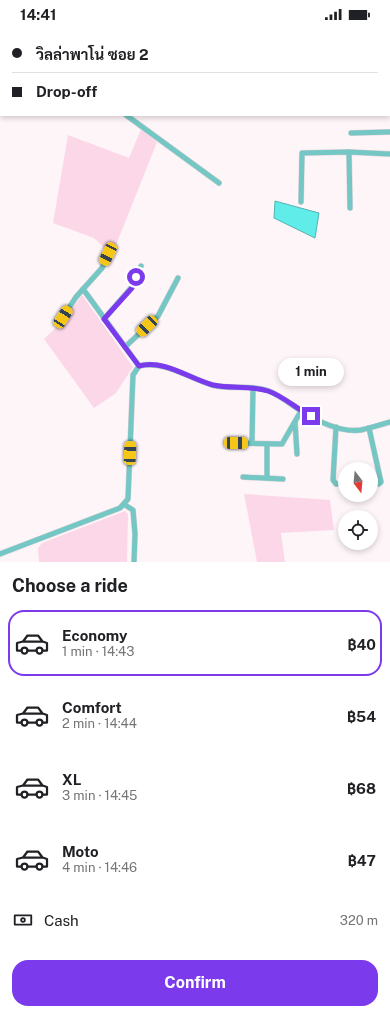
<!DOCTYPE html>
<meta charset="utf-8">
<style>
body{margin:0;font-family:"Public Sans",Sarabun,sans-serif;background:#f6f6f6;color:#202124;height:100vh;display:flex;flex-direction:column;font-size:15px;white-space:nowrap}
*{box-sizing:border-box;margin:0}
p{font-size:13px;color:#757577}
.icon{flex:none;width:22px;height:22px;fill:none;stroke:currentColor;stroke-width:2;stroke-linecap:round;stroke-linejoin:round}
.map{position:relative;height:534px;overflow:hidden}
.side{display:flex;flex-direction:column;background:#fff;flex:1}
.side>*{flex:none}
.guide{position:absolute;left:0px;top:0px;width:390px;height:88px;box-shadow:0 2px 6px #0003;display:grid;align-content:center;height:88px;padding:0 12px;background:#fff}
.needle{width:26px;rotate:164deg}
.tools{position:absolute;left:338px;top:434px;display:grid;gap:8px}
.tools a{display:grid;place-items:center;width:40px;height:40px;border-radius:50%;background:#fff;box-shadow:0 2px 6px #0003;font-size:20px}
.end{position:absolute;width:18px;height:18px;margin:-9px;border:5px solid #7c3aed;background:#fff;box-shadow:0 0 0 2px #fff}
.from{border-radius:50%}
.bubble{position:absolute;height:28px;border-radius:14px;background:#fff;box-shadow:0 2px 6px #0003;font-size:13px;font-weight:700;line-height:28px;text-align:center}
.car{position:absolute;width:12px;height:24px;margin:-12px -6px;border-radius:5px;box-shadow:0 0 3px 1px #0007;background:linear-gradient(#f5c518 24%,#345 0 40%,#f5c518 0 76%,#345 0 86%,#f5c518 0)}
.guide b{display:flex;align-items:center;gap:14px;height:38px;font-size:15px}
.guide b+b{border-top:1px solid #e0e0e0}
.guide i{width:10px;height:10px;background:#202124}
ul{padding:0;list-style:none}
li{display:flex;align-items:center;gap:12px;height:66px;margin:0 8px 6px;padding:0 4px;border:2px solid transparent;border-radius:16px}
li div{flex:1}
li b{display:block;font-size:15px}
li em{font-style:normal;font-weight:700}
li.on{border-color:#7c3aed}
li>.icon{width:36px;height:36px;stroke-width:1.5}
h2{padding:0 12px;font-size:18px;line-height:48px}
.pay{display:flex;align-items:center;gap:10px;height:44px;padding:0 12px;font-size:15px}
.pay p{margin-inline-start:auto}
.button{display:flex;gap:8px;margin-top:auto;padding:8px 12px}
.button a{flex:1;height:46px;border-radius:16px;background:#7c3aed;color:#fff;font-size:16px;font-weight:700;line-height:46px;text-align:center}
.status{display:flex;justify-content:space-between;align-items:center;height:28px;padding:0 20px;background:#fff;direction:ltr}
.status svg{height:11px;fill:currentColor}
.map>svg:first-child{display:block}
.green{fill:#fbd7e8}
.water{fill:#60ece8;stroke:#53b4b2}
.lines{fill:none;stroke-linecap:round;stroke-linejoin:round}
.street-casing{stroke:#dad2d5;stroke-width:6}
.street{stroke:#74c7c4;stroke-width:5}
.route{stroke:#7c3aed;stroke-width:5}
</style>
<div class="status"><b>14:41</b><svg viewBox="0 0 49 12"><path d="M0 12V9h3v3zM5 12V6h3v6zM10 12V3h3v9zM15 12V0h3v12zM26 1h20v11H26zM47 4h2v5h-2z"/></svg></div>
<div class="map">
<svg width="390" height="534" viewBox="0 0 390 534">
<rect width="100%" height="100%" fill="#fef5f9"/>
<g class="green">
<path d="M 141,101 L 157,114 L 112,227 L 94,210 L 53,195 L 68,107 L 129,130 Z"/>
<path d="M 82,267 L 133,339 L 116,365 L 94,380 L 44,311 L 64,292 Z"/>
<path d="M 244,466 L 330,472 L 334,502 L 281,505 L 285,534 L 257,534 Z"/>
<path d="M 125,483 L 128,486 L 127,534 L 39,534 L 38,520 L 42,515 Z"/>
</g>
<path class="water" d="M 275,173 L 319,185 L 315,210 L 274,190 Z"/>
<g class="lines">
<g class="street-casing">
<g id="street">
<path d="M 12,0 L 14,1"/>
<path d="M 101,0 L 101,1"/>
<path d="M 254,1 L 254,0"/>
<path d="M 325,1 L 325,0"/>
<path d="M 389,20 L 390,20"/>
<path d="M 126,87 L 219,155"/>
<path d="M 351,105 L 390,104"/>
<path d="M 349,124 L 350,180"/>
<path d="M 301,174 L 302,125 L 349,124 L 390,126"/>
<path d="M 83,261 L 139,338"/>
<path d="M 63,289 L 76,269 L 102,240 L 108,226"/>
<path d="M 104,291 L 131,260 L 141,238"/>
<path d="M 125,319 L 158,288 L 178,250"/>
<path d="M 295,394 L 297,426"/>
<path d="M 336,399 L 333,452 L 336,456 L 345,456"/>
<path d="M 369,400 L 381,454 L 379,456 L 371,456"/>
<path d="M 236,415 L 282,416 L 301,383"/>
<path d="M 252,415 L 253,360"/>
<path d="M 243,449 L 283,451"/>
<path d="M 267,450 L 267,416"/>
<path d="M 125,477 L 133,482 L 135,506 L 134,534"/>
<path d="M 0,526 L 120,480 L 128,471 L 133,347 L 139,338 C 164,332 189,350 212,357 C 230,362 251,356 269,363 C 279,367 289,375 298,381 C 315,392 340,405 361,402 C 370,400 380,397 390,394"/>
</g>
</g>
<use href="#street" class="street"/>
</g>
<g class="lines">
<path class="route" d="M 136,249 L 132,260 L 104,291 L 139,338 C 165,331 189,351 213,357 C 231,361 250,357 268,363 C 283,368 297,381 311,388"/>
</g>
</svg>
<div class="tools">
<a><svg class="needle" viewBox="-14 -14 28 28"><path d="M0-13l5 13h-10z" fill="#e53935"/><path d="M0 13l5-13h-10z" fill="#757577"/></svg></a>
<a><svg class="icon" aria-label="locate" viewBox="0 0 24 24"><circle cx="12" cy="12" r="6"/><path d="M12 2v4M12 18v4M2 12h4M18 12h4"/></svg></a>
</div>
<i class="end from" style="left:136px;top:249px"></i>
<i class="end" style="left:311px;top:388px"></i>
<div class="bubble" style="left:278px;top:330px;width:66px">1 min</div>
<i class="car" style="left:108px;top:226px;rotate:206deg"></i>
<i class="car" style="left:63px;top:289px;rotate:33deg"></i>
<i class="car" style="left:147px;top:298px;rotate:226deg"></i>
<i class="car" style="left:236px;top:415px;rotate:91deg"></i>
<i class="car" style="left:130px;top:425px;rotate:2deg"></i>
<div class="guide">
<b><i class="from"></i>วิลล่าพาโน่ ซอย 2</b>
<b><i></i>Drop-off</b>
</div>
</div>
<section class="side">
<h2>Choose a ride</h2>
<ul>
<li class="on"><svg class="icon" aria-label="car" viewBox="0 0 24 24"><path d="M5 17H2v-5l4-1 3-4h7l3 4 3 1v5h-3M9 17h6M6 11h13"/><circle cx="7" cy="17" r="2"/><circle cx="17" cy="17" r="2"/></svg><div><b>Economy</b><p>1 min · 14:43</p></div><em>฿40</em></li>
<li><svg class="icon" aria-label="car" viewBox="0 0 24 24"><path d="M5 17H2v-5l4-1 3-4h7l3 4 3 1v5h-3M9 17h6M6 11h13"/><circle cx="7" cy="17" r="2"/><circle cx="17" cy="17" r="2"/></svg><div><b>Comfort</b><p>2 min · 14:44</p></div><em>฿54</em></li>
<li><svg class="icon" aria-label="car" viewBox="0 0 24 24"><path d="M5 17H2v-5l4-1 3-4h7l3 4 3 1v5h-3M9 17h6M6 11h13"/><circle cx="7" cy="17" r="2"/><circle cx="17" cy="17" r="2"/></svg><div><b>XL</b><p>3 min · 14:45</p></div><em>฿68</em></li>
<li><svg class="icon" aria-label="car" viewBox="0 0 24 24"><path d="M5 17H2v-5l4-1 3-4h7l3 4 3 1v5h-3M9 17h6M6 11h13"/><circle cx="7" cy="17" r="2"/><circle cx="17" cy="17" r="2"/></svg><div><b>Moto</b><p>4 min · 14:46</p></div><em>฿47</em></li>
</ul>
<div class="pay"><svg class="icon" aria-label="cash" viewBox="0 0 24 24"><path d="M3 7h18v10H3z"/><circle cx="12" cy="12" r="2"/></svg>Cash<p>320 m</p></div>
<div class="button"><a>Confirm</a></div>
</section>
